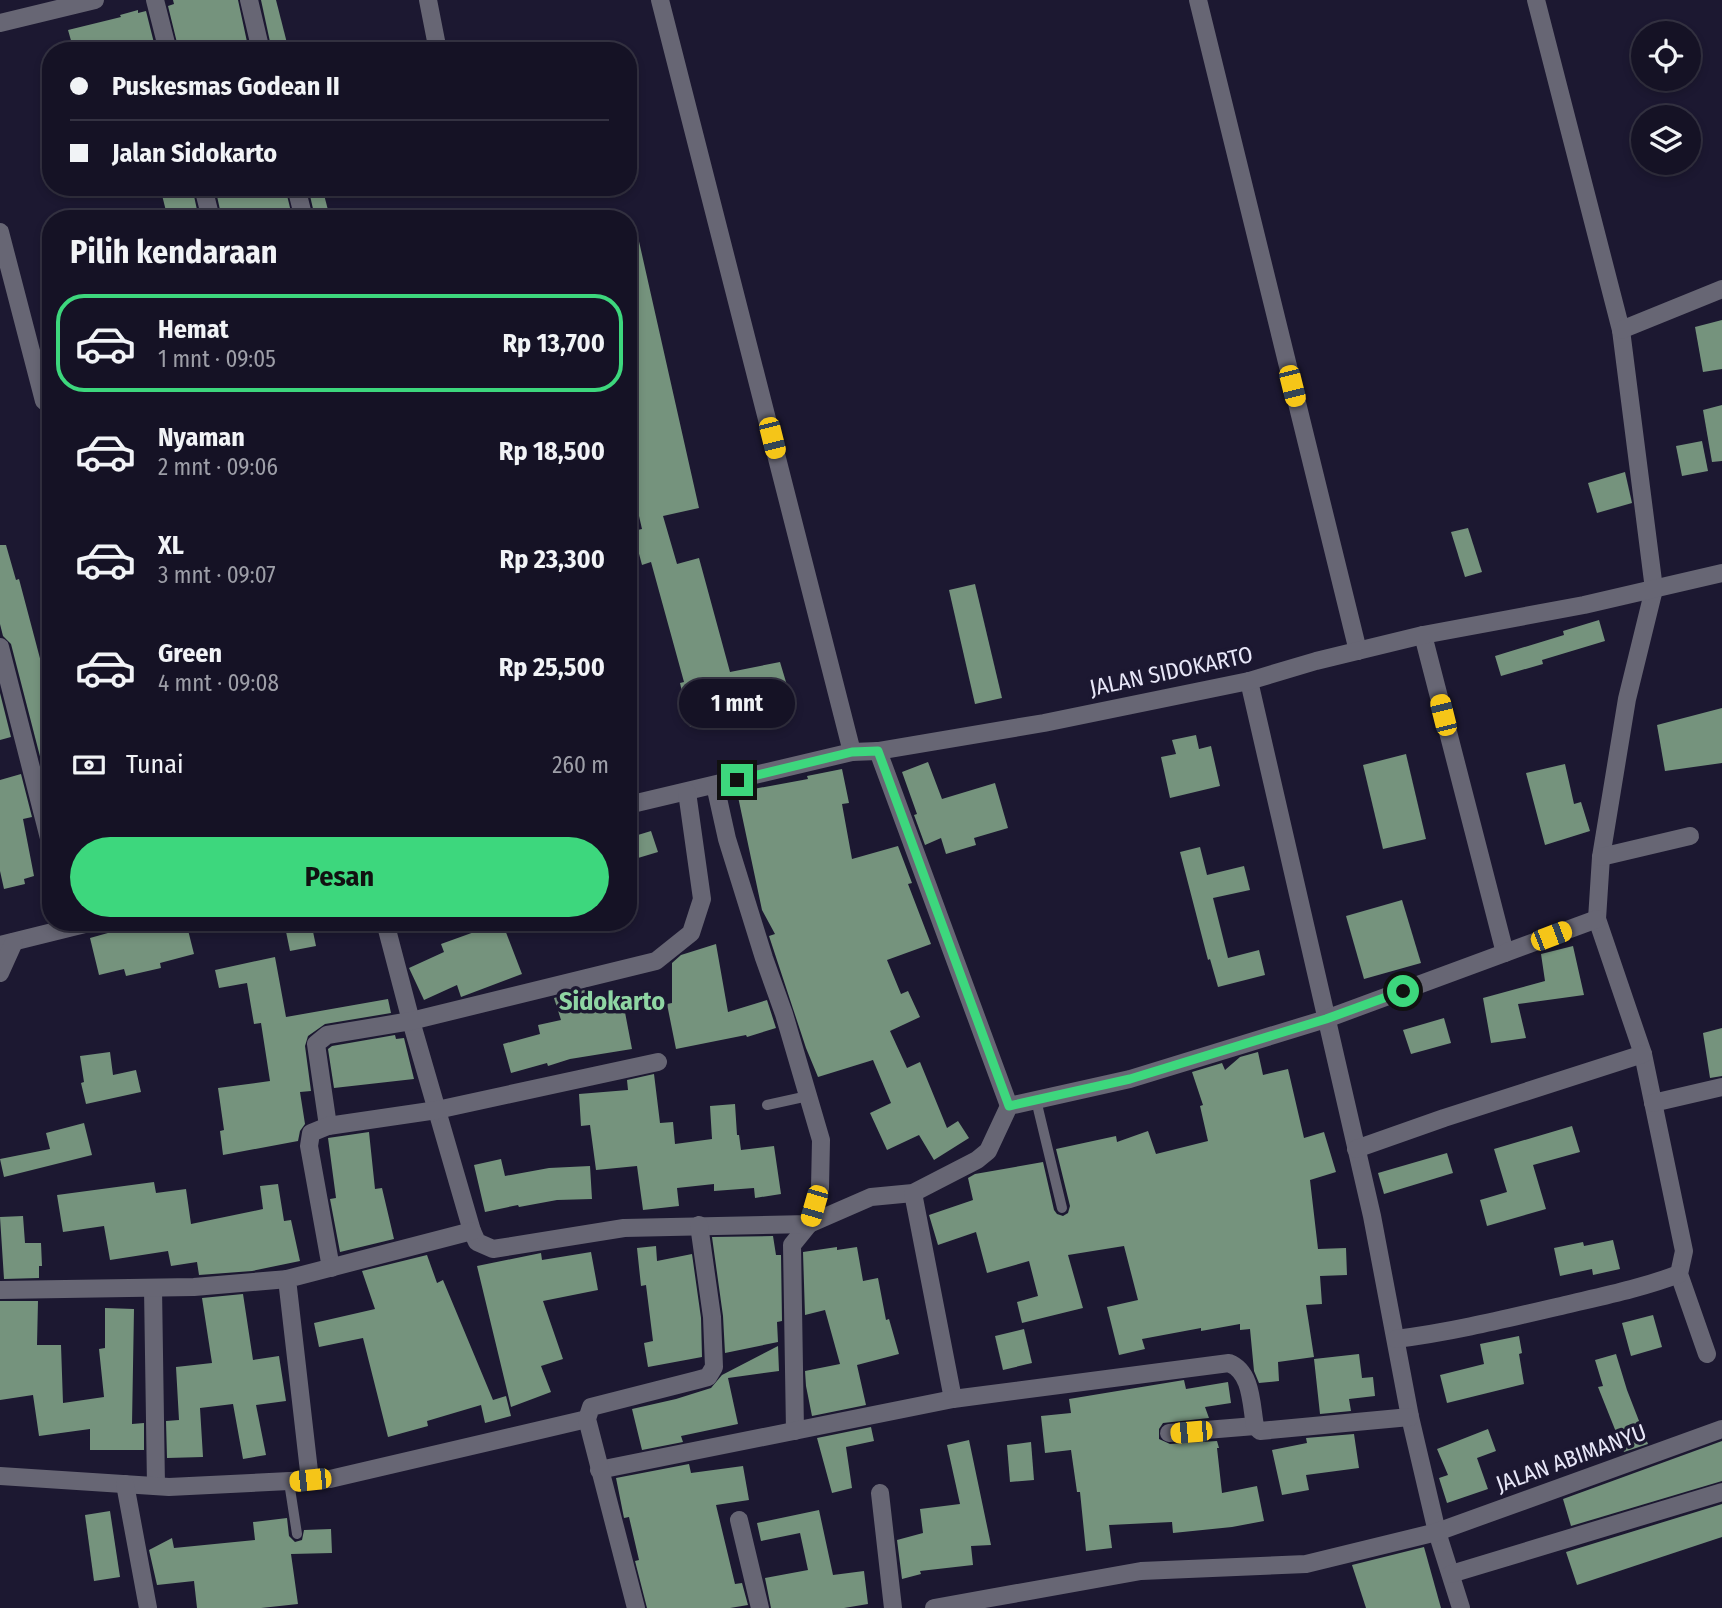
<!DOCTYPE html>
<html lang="id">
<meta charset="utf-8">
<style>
body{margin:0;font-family:"Fira Sans Condensed",sans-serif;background:#222032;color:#f1f3f6;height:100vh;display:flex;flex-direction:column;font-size:26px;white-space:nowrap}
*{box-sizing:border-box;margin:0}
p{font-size:23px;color:#9d9ea7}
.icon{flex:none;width:38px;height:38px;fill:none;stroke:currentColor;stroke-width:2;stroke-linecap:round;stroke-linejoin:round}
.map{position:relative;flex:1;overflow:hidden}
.sheet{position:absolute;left:42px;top:210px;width:595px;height:721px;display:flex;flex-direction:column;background:#151225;border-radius:28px;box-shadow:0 4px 10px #0003,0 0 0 2px #343242}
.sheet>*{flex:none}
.hud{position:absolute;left:42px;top:42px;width:595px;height:154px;border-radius:28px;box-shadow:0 4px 10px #0003,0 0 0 2px #343242;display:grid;align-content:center;height:154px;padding:0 28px;background:#151225}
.controls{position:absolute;left:1631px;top:21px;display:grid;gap:14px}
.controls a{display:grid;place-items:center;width:70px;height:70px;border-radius:50%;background:#151225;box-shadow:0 4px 10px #0003,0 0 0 2px #343242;font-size:35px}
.end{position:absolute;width:32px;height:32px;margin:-16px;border:9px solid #3dd77d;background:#111;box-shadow:0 0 0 4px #111}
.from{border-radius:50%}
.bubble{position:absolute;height:49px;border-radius:24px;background:#151225;box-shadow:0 4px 10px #0003,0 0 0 2px #343242;font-size:23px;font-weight:700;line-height:49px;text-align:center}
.car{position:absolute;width:21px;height:42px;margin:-21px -10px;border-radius:9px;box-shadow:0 0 5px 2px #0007;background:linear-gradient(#f5c518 24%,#345 0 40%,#f5c518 0 76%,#345 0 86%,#f5c518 0)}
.hud b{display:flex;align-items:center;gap:24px;height:66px;font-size:26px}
.hud b+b{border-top:2px solid #343242}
.hud i{width:18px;height:18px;background:#f1f3f6}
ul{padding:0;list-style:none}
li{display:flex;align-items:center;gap:21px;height:98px;margin:0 14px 10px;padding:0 14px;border:4px solid transparent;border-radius:28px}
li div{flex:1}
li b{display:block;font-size:26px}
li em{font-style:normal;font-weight:700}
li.current{border-color:#3dd77d}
li>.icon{width:63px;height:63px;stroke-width:1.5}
h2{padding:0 28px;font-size:32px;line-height:84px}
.pay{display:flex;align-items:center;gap:18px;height:77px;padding:0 28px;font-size:26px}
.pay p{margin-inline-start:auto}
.cta{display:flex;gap:14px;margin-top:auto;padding:14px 28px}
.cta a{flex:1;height:80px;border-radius:42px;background:#3dd77d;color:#111;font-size:28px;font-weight:700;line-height:80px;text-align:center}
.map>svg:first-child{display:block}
.building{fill:#75937d}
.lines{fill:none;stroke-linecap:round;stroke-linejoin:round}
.service{stroke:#676674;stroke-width:10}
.minor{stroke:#676674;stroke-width:18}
.route{stroke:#3dd77d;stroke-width:9}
.labels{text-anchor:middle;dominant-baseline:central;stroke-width:7;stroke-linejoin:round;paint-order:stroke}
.street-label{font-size:23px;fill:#e8e7f8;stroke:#1c1831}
.quarter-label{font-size:26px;font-weight:bold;fill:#8fd5a3;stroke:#1c1831}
</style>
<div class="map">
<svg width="1722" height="1608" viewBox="0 0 1722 1608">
<rect width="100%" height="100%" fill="#1c1831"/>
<g class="building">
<path d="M 173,0 L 238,0 L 249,51 L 179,51 L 168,6 L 174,4 Z"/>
<path d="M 261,0 L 276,0 L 289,51 L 272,51 Z"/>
<path d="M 138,10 L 138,13 L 146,11 L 156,51 L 74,51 L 68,30 L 121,17 L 120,15 Z"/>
<path d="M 160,187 L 192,187 L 199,219 L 168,219 Z"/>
<path d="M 215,187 L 285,187 L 292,216 L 282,219 L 222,219 Z"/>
<path d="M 308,187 L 322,187 L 328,210 L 314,213 Z"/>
<path d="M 636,228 L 699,508 L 663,516 L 677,564 L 699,558 L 730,672 L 780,662 L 792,702 L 690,727 L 680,683 L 684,682 L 651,562 L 642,565 L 633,531 L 642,529 L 628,468 L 628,229 Z"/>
<path d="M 1722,320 L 1722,369 L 1703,372 L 1695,327 Z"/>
<path d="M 1722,405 L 1722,461 L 1712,462 L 1703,410 Z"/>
<path d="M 1702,441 L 1708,471 L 1682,476 L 1676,446 Z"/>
<path d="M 1625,472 L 1632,503 L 1597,513 L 1588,483 Z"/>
<path d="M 1468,528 L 1482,572 L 1465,577 L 1451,532 Z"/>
<path d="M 0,545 L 6,545 L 16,580 L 19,579 L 51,700 L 51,799 L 11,644 L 3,636 L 0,624 Z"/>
<path d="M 975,584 L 1002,698 L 975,704 L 949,590 Z"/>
<path d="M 1599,620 L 1605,641 L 1542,660 L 1543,664 L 1501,676 L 1495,656 L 1564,635 L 1563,631 Z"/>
<path d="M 0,693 L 11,737 L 0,740 Z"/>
<path d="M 1722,708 L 1722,763 L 1665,771 L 1657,725 Z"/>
<path d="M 1196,735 L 1199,749 L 1211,746 L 1220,786 L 1170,798 L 1161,757 L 1176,754 L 1172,740 Z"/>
<path d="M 1406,754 L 1426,839 L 1383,849 L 1363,765 Z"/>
<path d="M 928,762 L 942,799 L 995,783 L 1008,828 L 974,838 L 976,845 L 946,854 L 941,838 L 925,845 L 914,815 L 917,814 L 902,772 Z"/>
<path d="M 1565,764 L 1574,804 L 1581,802 L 1590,831 L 1545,845 L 1526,773 Z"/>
<path d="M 842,769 L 849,803 L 842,804 L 852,859 L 898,846 L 912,883 L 908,884 L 931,944 L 887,960 L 901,994 L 908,991 L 920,1017 L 890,1031 L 907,1068 L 920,1062 L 947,1128 L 958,1121 L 969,1138 L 934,1160 L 919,1135 L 887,1150 L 870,1113 L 891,1103 L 873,1060 L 818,1077 L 806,1048 L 769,936 L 775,934 L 762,910 L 737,792 L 808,779 L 807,776 Z"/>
<path d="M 21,774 L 32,817 L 23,819 L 34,876 L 24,879 L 25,884 L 4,889 L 0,871 L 0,780 Z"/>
<path d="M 651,831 L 658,852 L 628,861 L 628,838 Z"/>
<path d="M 1200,847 L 1207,875 L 1244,866 L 1250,890 L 1213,898 L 1228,958 L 1259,950 L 1265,975 L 1218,987 L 1210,959 L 1208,960 L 1180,852 Z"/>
<path d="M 1402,900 L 1421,963 L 1364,979 L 1346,916 Z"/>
<path d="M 141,922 L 150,922 L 151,927 L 172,922 L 186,922 L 194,954 L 160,963 L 161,968 L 126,976 L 124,969 L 99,975 L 90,938 L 115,931 L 115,928 Z"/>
<path d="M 284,922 L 311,922 L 316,946 L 290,951 Z"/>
<path d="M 502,922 L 522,974 L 461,997 L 457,985 L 424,1000 L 409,968 L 444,952 L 441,944 Z"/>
<path d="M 716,944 L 728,1012 L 767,1000 L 776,1028 L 747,1037 L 746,1035 L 676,1049 L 667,1004 L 672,1003 L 672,963 L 681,955 Z"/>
<path d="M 1573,946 L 1584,995 L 1518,1004 L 1526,1038 L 1491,1043 L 1483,998 L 1545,981 L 1541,954 Z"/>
<path d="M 275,957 L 286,1017 L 388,999 L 391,1013 L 325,1024 L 308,1036 L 305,1046 L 311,1091 L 300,1092 L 305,1124 L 300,1131 L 298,1141 L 223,1155 L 220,1131 L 224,1130 L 218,1088 L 270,1081 L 261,1023 L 254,1024 L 247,983 L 219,988 L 215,970 Z"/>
<path d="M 592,988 L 599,1011 L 624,1007 L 632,1049 L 570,1059 L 548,1066 L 547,1063 L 511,1073 L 503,1044 L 540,1034 L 538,1025 L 561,1020 L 554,998 Z"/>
<path d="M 1444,1018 L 1451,1043 L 1411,1054 L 1403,1030 Z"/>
<path d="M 1722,1028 L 1722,1076 L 1710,1078 L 1703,1033 Z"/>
<path d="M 395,1035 L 396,1039 L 404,1038 L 414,1079 L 334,1088 L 328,1049 L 332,1046 Z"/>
<path d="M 110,1052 L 113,1075 L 136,1070 L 141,1092 L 86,1104 L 81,1083 L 84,1082 L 80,1056 Z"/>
<path d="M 1258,1052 L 1263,1075 L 1288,1069 L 1304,1138 L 1324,1132 L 1336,1172 L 1310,1180 L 1318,1249 L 1346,1248 L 1347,1275 L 1320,1276 L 1322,1304 L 1306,1305 L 1314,1357 L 1278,1362 L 1279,1381 L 1259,1383 L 1254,1371 L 1250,1329 L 1240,1330 L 1240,1324 L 1201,1331 L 1201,1328 L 1142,1339 L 1145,1349 L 1119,1355 L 1107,1307 L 1138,1300 L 1124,1246 L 1068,1255 L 1083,1308 L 1022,1323 L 1017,1302 L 1038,1296 L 1029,1261 L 987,1273 L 976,1232 L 938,1245 L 929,1215 L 973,1200 L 968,1178 L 975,1174 L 1043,1162 L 1054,1210 L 1057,1214 L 1063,1216 L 1068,1213 L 1070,1206 L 1056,1149 L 1116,1136 L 1117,1142 L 1148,1131 L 1156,1154 L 1208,1141 L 1200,1106 L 1203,1105 L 1192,1072 L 1222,1063 L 1225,1070 L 1240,1057 Z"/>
<path d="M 654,1074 L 660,1123 L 673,1122 L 675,1144 L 712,1139 L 710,1106 L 735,1104 L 737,1135 L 739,1135 L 741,1150 L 774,1146 L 781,1194 L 755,1198 L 754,1188 L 714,1191 L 714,1184 L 677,1188 L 679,1206 L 643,1210 L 637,1166 L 596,1170 L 590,1125 L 581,1126 L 579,1094 L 628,1090 L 627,1080 Z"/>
<path d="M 84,1123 L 92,1155 L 4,1177 L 0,1159 L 50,1149 L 46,1133 Z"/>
<path d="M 1572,1126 L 1580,1152 L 1533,1165 L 1546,1209 L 1487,1226 L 1480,1200 L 1507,1192 L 1494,1149 Z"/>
<path d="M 369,1132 L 375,1189 L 382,1188 L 394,1239 L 340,1252 L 330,1199 L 336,1198 L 328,1138 Z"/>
<path d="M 1447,1153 L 1453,1173 L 1384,1194 L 1378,1173 Z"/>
<path d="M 501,1159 L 505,1176 L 549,1168 L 590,1166 L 592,1199 L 557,1200 L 519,1207 L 518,1205 L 485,1212 L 474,1165 Z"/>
<path d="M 154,1182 L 156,1193 L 186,1189 L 191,1224 L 263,1209 L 260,1186 L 278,1184 L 284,1221 L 291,1220 L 300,1261 L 252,1271 L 199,1275 L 197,1262 L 171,1266 L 168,1251 L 110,1260 L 104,1226 L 63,1232 L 57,1195 Z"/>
<path d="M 23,1216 L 25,1243 L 41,1243 L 42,1266 L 39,1266 L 39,1278 L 4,1279 L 0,1217 Z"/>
<path d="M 773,1236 L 776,1255 L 781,1255 L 782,1321 L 777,1322 L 778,1342 L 725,1353 L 723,1316 L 712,1237 Z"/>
<path d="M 1613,1240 L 1620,1269 L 1593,1275 L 1592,1269 L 1560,1276 L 1554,1248 L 1583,1242 L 1584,1246 Z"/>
<path d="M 656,1246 L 657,1261 L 692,1254 L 701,1318 L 702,1357 L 648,1367 L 644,1343 L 653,1341 L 646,1285 L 641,1286 L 637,1248 Z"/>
<path d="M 837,1247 L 837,1250 L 857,1247 L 863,1281 L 878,1278 L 886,1320 L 889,1319 L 899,1354 L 857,1365 L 866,1405 L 812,1416 L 806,1386 L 805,1371 L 840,1364 L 825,1310 L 805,1315 L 803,1252 Z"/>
<path d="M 591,1252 L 598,1290 L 543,1301 L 563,1359 L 541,1366 L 551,1392 L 511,1407 L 477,1266 L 541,1253 L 542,1260 Z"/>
<path d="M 427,1255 L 437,1283 L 443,1280 L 493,1400 L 506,1396 L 511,1416 L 485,1423 L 481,1405 L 427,1421 L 428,1426 L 388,1437 L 363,1338 L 319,1347 L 314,1323 L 375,1309 L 362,1271 Z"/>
<path d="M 243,1294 L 253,1360 L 279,1356 L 286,1401 L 256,1405 L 266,1455 L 243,1459 L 233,1404 L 200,1408 L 203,1457 L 167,1458 L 166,1421 L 179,1420 L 176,1367 L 212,1363 L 202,1298 Z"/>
<path d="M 0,1301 L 38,1301 L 37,1345 L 61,1345 L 63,1403 L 104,1397 L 99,1349 L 105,1348 L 105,1308 L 134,1309 L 132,1424 L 144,1423 L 144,1450 L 90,1450 L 90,1429 L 39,1436 L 33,1395 L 0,1400 Z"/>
<path d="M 1653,1315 L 1662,1347 L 1631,1356 L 1622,1323 Z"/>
<path d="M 1024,1329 L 1032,1363 L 1003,1370 L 995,1336 Z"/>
<path d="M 1519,1336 L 1522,1353 L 1519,1354 L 1524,1384 L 1447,1403 L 1440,1375 L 1484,1364 L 1480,1344 Z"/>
<path d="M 778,1346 L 779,1371 L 728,1378 L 738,1424 L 681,1436 L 683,1442 L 642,1450 L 632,1409 L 676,1399 L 711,1388 L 722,1375 Z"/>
<path d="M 1359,1354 L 1362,1378 L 1373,1377 L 1375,1396 L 1349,1399 L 1351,1411 L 1320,1414 L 1314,1359 Z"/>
<path d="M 1616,1354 L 1627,1390 L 1648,1444 L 1624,1452 L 1598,1387 L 1603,1386 L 1595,1360 Z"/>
<path d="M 1184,1380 L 1186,1389 L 1228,1382 L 1231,1403 L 1205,1407 L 1209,1418 L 1163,1423 L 1159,1429 L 1159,1439 L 1170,1444 L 1217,1441 L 1219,1448 L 1217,1448 L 1222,1493 L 1257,1486 L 1264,1521 L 1232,1527 L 1173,1533 L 1172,1522 L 1109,1525 L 1112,1548 L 1086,1551 L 1080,1492 L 1077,1492 L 1071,1450 L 1045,1453 L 1041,1416 L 1071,1413 L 1069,1399 Z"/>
<path d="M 871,1427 L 874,1441 L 846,1447 L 852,1488 L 832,1493 L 817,1438 Z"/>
<path d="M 1488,1429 L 1496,1451 L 1477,1458 L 1488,1489 L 1447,1503 L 1439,1478 L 1448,1475 L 1437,1449 Z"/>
<path d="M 1354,1434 L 1359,1468 L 1306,1475 L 1309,1490 L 1282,1495 L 1272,1450 L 1307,1443 L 1306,1438 Z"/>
<path d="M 969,1440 L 991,1545 L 971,1546 L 973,1565 L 920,1571 L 921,1574 L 902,1579 L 897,1540 L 923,1533 L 920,1509 L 960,1504 L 947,1445 Z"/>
<path d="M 1722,1441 L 1722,1481 L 1571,1526 L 1563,1499 Z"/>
<path d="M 1031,1442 L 1034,1480 L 1010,1482 L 1007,1445 Z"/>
<path d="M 689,1464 L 691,1473 L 743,1466 L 749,1500 L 716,1505 L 735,1584 L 742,1583 L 748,1605 L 730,1608 L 647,1608 L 635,1561 L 639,1560 L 629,1517 L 624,1518 L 616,1478 Z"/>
<path d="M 1722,1504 L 1722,1537 L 1577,1585 L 1566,1552 Z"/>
<path d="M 819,1510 L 833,1575 L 864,1571 L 868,1604 L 844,1608 L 771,1608 L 765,1578 L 808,1570 L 800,1533 L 761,1541 L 757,1523 Z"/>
<path d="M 110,1511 L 120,1577 L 94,1581 L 85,1515 Z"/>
<path d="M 287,1518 L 289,1536 L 295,1542 L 302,1540 L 304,1530 L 331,1529 L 332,1553 L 291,1554 L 298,1604 L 261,1608 L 197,1608 L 194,1581 L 157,1585 L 149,1550 L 172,1538 L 174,1548 L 255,1540 L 253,1522 Z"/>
<path d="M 1424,1547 L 1441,1608 L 1366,1608 L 1352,1565 Z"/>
</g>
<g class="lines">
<g class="service">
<path d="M 1036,1100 L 1062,1208"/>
<path d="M 767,1105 L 808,1096"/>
<path d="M 289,1482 L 297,1534"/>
</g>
<g class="minor">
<path d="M 155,0 L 168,51"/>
<path d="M 249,0 L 261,51"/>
<path d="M 428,0 L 438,51"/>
<path d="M 660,0 L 852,752"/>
<path d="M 1198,0 L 1358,651"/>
<path d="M 1536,0 L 1621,330 L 1654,589 L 1627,699 L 1601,857 L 1597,919 L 1643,1054 L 1684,1251 L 1679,1274 L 1707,1354"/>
<path d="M 0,23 L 95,0"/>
<path d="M 203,187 L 211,219"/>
<path d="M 296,187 L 304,219"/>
<path d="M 0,232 L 44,401"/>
<path d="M 1621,330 L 1722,289"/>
<path d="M 1423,635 L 1505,953"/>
<path d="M 0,647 L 51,846"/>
<path d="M 1249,681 L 1372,1216 L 1410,1417 L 1437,1532 L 1461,1608"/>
<path d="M 878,751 L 1009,1106"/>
<path d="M 715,785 L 727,839 L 764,958 L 784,1014 L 821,1140 L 820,1188 L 809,1224 L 792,1245 L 795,1431"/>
<path d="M 628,805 L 852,752 L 878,751 L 1044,723 L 1249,681 L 1316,661 L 1423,635 L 1584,605 L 1722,573"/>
<path d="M 1601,857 L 1690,836"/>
<path d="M 385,922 L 411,1021 L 472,1231 L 477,1242 L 493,1249 L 624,1228 L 809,1224 L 871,1197 L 913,1193 L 977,1160 L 988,1151 L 1009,1106 L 1130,1079 L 1326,1019 L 1597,919"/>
<path d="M 0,945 L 93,922"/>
<path d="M 0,973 L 14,942"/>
<path d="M 1653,1103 L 1722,1087"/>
<path d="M 328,1126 L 316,1044 L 327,1035 L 411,1021 L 656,961 L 691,933 L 702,899 L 687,792"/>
<path d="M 1356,1149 L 1444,1118 L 1643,1054"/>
<path d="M 913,1193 L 953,1399"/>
<path d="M 331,1268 L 309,1146 L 311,1133 L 328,1126 L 437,1110 L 658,1062"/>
<path d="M 153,1288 L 156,1486"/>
<path d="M 0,1290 L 194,1287 L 288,1279"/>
<path d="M 1396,1339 C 1453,1332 1509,1318 1565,1305 C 1603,1296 1642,1288 1679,1274"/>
<path d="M 1169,1433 L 1255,1426"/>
<path d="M 599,1470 L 953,1399 L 1229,1363 C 1252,1372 1251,1404 1255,1426 L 1260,1431 L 1410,1417"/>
<path d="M 0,1476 L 169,1487 L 330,1479 L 587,1419"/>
<path d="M 310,1480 L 287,1279 L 472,1231"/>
<path d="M 125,1484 L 148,1608"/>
<path d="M 880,1493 L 893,1608"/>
<path d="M 739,1520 L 760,1608"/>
<path d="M 1451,1574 L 1722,1492"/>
<path d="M 636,1608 L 587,1419 L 591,1407 L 697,1380 L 708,1377 L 714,1367 L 712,1317 L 699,1225"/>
<path d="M 934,1608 L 1141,1571 L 1306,1564 L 1437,1532 L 1722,1429"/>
</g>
</g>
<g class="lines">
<path class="route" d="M 737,780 L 852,752 L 878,751 L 1009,1106 L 1130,1079 L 1326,1019 L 1403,991"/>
</g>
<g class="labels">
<g class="street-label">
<text transform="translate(1171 671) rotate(-12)">JALAN SIDOKARTO</text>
<text transform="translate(1571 1458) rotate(-20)">JALAN ABIMANYU</text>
</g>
<g class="quarter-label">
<text x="612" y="1001">Sidokarto</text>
</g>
</g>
</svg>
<div class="controls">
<a><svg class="icon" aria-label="locate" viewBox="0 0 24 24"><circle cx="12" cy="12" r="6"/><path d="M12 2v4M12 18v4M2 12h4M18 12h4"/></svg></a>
<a><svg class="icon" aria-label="layers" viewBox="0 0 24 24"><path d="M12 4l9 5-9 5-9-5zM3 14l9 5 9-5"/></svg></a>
</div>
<i class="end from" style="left:1403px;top:991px"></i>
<i class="end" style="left:737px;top:780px"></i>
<div class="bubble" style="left:679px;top:679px;width:116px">1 mnt</div>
<i class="car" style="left:1292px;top:386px;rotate:166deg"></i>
<i class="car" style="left:772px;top:438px;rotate:166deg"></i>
<i class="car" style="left:1443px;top:715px;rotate:346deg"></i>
<i class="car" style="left:1551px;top:936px;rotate:69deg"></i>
<i class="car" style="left:814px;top:1206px;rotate:196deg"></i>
<i class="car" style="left:1191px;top:1432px;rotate:265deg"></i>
<i class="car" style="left:310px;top:1480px;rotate:264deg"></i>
<div class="hud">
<b><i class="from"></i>Puskesmas Godean II</b>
<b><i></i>Jalan Sidokarto</b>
</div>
<section class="sheet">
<h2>Pilih kendaraan</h2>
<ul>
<li class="current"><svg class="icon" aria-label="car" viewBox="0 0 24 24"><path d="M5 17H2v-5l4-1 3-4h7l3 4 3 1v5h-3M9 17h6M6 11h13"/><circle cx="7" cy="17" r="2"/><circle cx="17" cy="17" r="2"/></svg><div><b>Hemat</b><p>1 mnt · 09:05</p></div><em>Rp 13,700</em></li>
<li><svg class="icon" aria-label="car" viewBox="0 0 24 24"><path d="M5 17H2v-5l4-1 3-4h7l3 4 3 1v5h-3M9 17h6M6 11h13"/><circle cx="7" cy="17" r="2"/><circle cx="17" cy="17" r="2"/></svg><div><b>Nyaman</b><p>2 mnt · 09:06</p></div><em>Rp 18,500</em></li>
<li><svg class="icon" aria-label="car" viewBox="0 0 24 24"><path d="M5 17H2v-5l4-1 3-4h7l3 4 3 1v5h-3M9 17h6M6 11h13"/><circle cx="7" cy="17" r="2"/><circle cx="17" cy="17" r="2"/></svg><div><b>XL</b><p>3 mnt · 09:07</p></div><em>Rp 23,300</em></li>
<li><svg class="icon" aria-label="car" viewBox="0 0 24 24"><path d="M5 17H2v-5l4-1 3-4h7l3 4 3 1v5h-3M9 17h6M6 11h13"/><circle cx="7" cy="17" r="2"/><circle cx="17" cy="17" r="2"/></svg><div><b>Green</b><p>4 mnt · 09:08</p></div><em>Rp 25,500</em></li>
</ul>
<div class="pay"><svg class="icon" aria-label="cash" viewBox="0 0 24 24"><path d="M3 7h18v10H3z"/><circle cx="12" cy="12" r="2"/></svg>Tunai<p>260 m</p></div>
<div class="cta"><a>Pesan</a></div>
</section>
</div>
